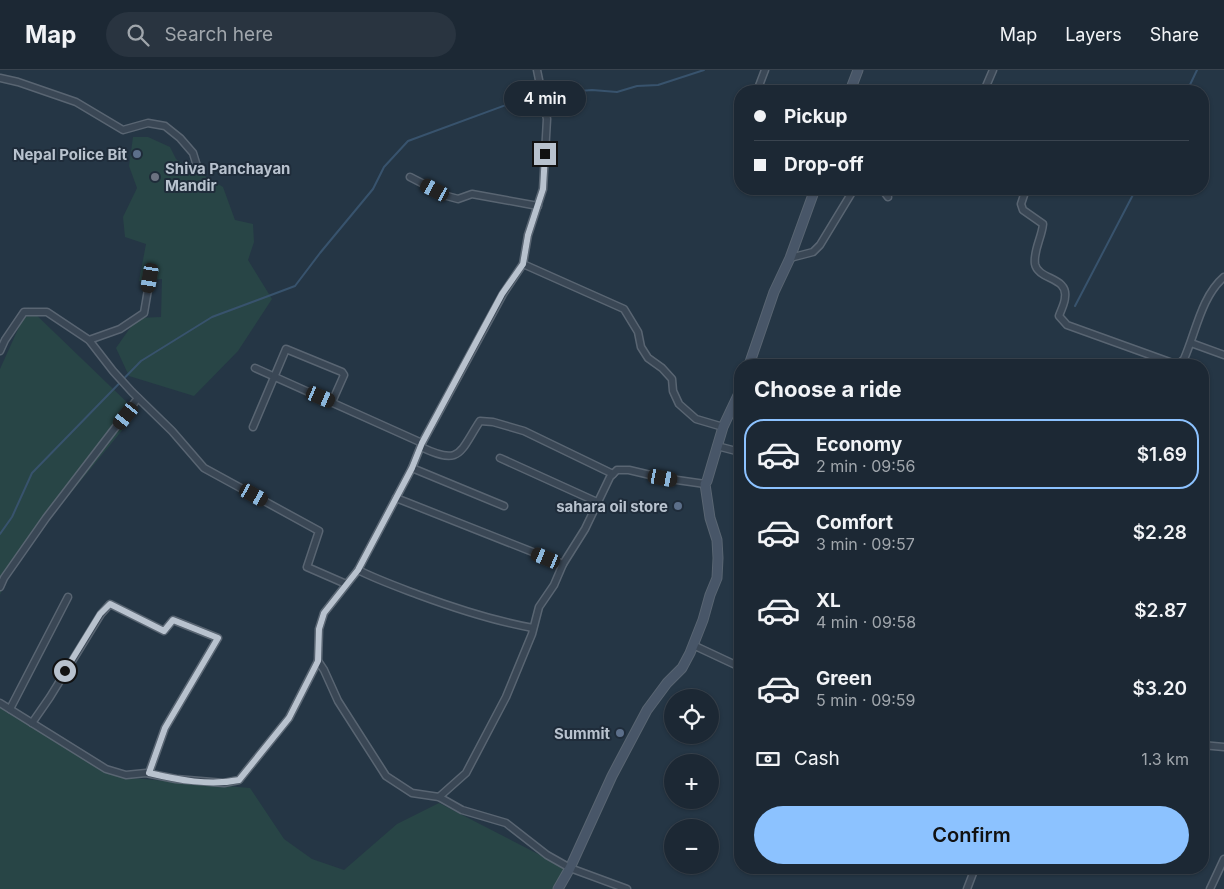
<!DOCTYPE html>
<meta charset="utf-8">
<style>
body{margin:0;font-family:Inter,sans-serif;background:#293440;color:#f1f3f6;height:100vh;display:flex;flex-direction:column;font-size:19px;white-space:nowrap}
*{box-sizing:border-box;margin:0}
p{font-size:16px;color:#a0a6ac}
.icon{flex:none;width:28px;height:28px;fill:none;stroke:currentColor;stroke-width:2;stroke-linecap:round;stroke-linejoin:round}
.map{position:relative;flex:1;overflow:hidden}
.details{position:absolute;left:734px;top:289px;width:475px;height:515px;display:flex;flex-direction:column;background:#1c2834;border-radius:20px;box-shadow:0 1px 4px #0004,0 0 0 1px #3a444f}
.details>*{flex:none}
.banner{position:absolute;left:734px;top:15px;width:475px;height:110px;border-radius:20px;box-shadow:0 1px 4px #0004,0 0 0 1px #3a444f;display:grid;align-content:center;height:110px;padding:0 20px;background:#1c2834}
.buttons{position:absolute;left:664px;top:619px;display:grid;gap:10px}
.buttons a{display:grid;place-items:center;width:55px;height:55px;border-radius:50%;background:#1c2834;box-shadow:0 1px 4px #0004,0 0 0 1px #3a444f;font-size:25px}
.end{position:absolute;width:22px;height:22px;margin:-11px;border:6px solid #b8c2ce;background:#111;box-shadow:0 0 0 2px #111}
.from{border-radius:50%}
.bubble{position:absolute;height:35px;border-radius:18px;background:#1c2834;box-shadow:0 1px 4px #0004,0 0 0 1px #3a444f;font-size:16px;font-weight:600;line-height:35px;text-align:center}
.car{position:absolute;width:15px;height:30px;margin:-15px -8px;border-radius:6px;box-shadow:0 0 4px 1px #0007;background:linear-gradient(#222 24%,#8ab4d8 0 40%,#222 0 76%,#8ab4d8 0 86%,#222 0)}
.banner b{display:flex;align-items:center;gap:18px;height:48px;font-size:19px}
.banner b+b{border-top:1px solid #3a444f}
.banner i{width:12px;height:12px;background:#f1f3f6}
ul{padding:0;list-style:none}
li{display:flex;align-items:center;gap:15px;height:70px;margin:0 10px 8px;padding:0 10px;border:2px solid transparent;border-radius:20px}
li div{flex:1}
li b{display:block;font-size:19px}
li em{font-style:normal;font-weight:600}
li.selected{border-color:#8cc2ff}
li>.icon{width:45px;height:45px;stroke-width:1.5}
h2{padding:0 20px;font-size:22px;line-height:60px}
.pay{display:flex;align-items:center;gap:12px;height:55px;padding:0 20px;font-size:19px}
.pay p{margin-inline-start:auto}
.button{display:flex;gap:10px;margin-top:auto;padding:10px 20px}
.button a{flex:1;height:58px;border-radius:30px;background:#8cc2ff;color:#111;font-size:20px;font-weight:600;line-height:58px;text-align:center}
header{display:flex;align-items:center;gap:30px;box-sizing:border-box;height:70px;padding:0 25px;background:#1c2834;border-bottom:1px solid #3a444f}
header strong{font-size:24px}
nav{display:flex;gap:28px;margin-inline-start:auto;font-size:18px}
.search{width:350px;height:45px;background:#293440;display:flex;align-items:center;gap:12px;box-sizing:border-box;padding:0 18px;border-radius:28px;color:#a0a6ac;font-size:19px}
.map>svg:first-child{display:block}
.green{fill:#284546}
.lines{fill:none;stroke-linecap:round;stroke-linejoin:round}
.stream{stroke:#38536d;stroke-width:2}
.street-casing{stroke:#596572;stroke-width:9}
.secondary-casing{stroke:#596572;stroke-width:11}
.street{stroke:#3a4755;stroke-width:6}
.secondary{stroke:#485668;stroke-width:9}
.route{stroke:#b8c2ce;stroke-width:6}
.service-dot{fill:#5c6f8a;stroke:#1f2c3a;stroke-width:2}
.worship-dot{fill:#6b7280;stroke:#1f2c3a;stroke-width:2}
.labels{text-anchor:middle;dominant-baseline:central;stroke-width:4;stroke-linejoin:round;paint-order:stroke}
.poi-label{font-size:15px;font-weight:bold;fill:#b8c2ce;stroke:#1f2c3a;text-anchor:end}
</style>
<header>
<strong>Map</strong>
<div class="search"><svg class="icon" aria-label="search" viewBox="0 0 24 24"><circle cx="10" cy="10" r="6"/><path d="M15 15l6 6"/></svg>Search here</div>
<nav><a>Map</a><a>Layers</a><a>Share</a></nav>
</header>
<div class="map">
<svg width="1224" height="819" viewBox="0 0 1224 819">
<rect width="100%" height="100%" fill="#253645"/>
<g class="green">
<path d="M 133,67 L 148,67 L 170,77 L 176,89 L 191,100 L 203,105 L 223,117 L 235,150 L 253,154 L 254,172 L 248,190 L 272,229 L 238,281 L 194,326 L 129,306 L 116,278 L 137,248 L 161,247 L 162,209 L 139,211 L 146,174 L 125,167 L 123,147 L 137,118 L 129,96 Z"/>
<path d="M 28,237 L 137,342 L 15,491 L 0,525 L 0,299 Z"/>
<path d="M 0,636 L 119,707 L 250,718 L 284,769 L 312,789 L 344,800 L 397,754 L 439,733 L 569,800 L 559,819 L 0,819 Z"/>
</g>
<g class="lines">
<g class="stream">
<path d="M 1187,21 L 1197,0"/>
<path d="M 545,26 L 566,22 L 592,20 L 617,22 L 637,16 L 658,15 L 704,0"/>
<path d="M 1075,236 L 1136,119"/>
<path d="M 0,464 L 12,447 L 32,403 L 141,291 L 212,247 L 295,216 L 320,183 L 373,119 L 384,97 L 408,71 L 514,32 L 540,28"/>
</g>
<g class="street-casing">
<g id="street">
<path d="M 537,0 L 547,49 L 543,119 L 528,165 L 523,194 L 503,224 L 422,373 L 412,398 L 358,500 L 324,543 L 319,559 L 318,591 L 324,600 L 338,631 L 386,706 L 412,723 L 439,727 L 462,740 L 506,753 L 547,785 L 570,798 L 627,819"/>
<path d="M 0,8 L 18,12 L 76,32 L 123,60 L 148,53 L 165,56 L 180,68 L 193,83 L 197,96"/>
<path d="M 757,21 L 765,0"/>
<path d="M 984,21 L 993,0"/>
<path d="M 410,107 L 447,126 L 458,129 L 472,124 L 538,136"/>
<path d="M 882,119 L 888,127"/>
<path d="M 1026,119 L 1021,134 L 1023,140 L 1043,154 C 1042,167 1033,181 1035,194 C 1038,210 1068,207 1065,227 C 1065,233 1061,240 1059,246 L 1067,255 L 1178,295"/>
<path d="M 790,188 L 813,182 L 820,175 L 854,119"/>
<path d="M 523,194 L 624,239 L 638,262 L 641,277 L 648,288 L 662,298 L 672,309 L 673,321 L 679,334 L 696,349 L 723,357"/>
<path d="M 89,270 L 120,259 L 144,243 L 150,208"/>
<path d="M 1191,273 L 1224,285"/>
<path d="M 0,281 L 5,270 L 24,242 L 47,242 L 89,270 L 113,301 L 132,322 L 172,361 L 204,398 L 319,461 L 307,497 L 346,514"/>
<path d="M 1178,295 L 1184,289 C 1196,262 1201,227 1224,207"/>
<path d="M 255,298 L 422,373"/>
<path d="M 253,357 L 286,279 L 342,302 L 344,305 L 332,332"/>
<path d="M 717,376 L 740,382"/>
<path d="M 421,377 C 461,396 459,383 480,351 L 493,352 L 524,361 L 613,404"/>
<path d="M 500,388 L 597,432"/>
<path d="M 412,398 L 504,436"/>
<path d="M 396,428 L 563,494"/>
<path d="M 358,500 C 378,510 398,517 419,525 C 457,539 494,551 533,558"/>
<path d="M 0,517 L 4,508 L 46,448 L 138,328"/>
<path d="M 693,575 L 740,597"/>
<path d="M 0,633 L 106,699 L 126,705 L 146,703 L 176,709 L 224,713 L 239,710 L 289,648 L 318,591"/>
<path d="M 10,639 L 68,527"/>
<path d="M 32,653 L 50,627 L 101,544 L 110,534 L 164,561 L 173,550 L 218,568 L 165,658 L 149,703"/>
<path d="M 1202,675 L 1224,677"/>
<path d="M 439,727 L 466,703 L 506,627 L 532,564 L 539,537 L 554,515 L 563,494 L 585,459 L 610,407 L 617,400 L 629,400 L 663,408 L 705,414"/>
<path d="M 967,819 L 975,798"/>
<path d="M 1210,819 L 1224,789"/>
</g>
</g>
<g class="secondary-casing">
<g id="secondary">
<path d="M 850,21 L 858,0"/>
<path d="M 749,295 L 774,222 L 790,188 L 815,119"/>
<path d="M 558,819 L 570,798 L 612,706 L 647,640 L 667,613 L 682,598 L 690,583 L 703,550 L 710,525 L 717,508 L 718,488 L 717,470 L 710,448 L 705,414 L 707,411 L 723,357 L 740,321"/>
</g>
</g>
<use href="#street" class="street"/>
<use href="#secondary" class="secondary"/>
</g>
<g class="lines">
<path class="route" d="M 65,601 L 100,544 L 110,534 L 164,561 L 173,550 L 218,568 L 165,658 L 149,703 C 178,710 210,716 239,710 L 289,648 L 318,591 L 319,559 L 324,543 L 358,500 L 412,398 L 422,373 L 502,224 L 523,194 L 528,165 L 543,119 L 545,84"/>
</g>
<g class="service-dot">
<circle cx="137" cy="84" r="5"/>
<circle cx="678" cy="436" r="5"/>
<circle cx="620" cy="663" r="5"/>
</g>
<circle class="worship-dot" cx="155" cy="107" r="5"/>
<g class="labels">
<g class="poi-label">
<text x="127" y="84">Nepal Police Bit</text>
<text x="165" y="98" text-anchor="start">Shiva Panchayan<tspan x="165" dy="17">Mandir</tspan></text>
<text x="668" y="436">sahara oil store</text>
<text x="610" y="663">Summit</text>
</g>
</g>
</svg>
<div class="buttons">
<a><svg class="icon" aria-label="locate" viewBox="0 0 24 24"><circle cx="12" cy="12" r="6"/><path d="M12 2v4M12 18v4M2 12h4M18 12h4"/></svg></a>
<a>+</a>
<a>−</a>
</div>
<i class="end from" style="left:65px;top:601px"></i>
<i class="end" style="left:545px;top:84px"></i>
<div class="bubble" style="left:504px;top:11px;width:82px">4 min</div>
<i class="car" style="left:435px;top:120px;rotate:298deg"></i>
<i class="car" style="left:150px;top:208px;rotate:190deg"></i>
<i class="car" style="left:321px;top:327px;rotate:113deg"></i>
<i class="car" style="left:126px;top:346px;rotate:219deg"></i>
<i class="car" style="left:663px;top:408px;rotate:100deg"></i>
<i class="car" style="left:254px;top:425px;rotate:119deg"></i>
<i class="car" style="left:546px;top:488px;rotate:292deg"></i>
<div class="banner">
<b><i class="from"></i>Pickup</b>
<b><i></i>Drop-off</b>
</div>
<section class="details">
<h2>Choose a ride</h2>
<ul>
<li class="selected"><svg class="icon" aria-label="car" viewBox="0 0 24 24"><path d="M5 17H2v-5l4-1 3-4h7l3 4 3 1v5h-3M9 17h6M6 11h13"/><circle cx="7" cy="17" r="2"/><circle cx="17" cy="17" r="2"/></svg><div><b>Economy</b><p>2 min · 09:56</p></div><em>$1.69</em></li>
<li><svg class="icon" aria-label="car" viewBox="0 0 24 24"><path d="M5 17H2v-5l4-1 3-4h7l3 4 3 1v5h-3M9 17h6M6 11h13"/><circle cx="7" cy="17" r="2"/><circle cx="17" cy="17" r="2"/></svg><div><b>Comfort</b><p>3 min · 09:57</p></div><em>$2.28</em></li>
<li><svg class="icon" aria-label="car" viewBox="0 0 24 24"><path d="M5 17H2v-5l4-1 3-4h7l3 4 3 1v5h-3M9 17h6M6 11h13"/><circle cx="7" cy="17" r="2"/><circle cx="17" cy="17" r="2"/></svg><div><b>XL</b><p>4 min · 09:58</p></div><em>$2.87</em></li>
<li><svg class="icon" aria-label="car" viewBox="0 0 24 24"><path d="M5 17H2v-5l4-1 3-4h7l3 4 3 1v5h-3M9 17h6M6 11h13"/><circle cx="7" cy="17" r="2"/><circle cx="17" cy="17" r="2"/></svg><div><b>Green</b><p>5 min · 09:59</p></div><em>$3.20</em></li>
</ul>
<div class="pay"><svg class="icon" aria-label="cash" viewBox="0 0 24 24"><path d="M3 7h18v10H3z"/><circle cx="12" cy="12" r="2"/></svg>Cash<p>1.3 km</p></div>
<div class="button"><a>Confirm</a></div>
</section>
</div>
